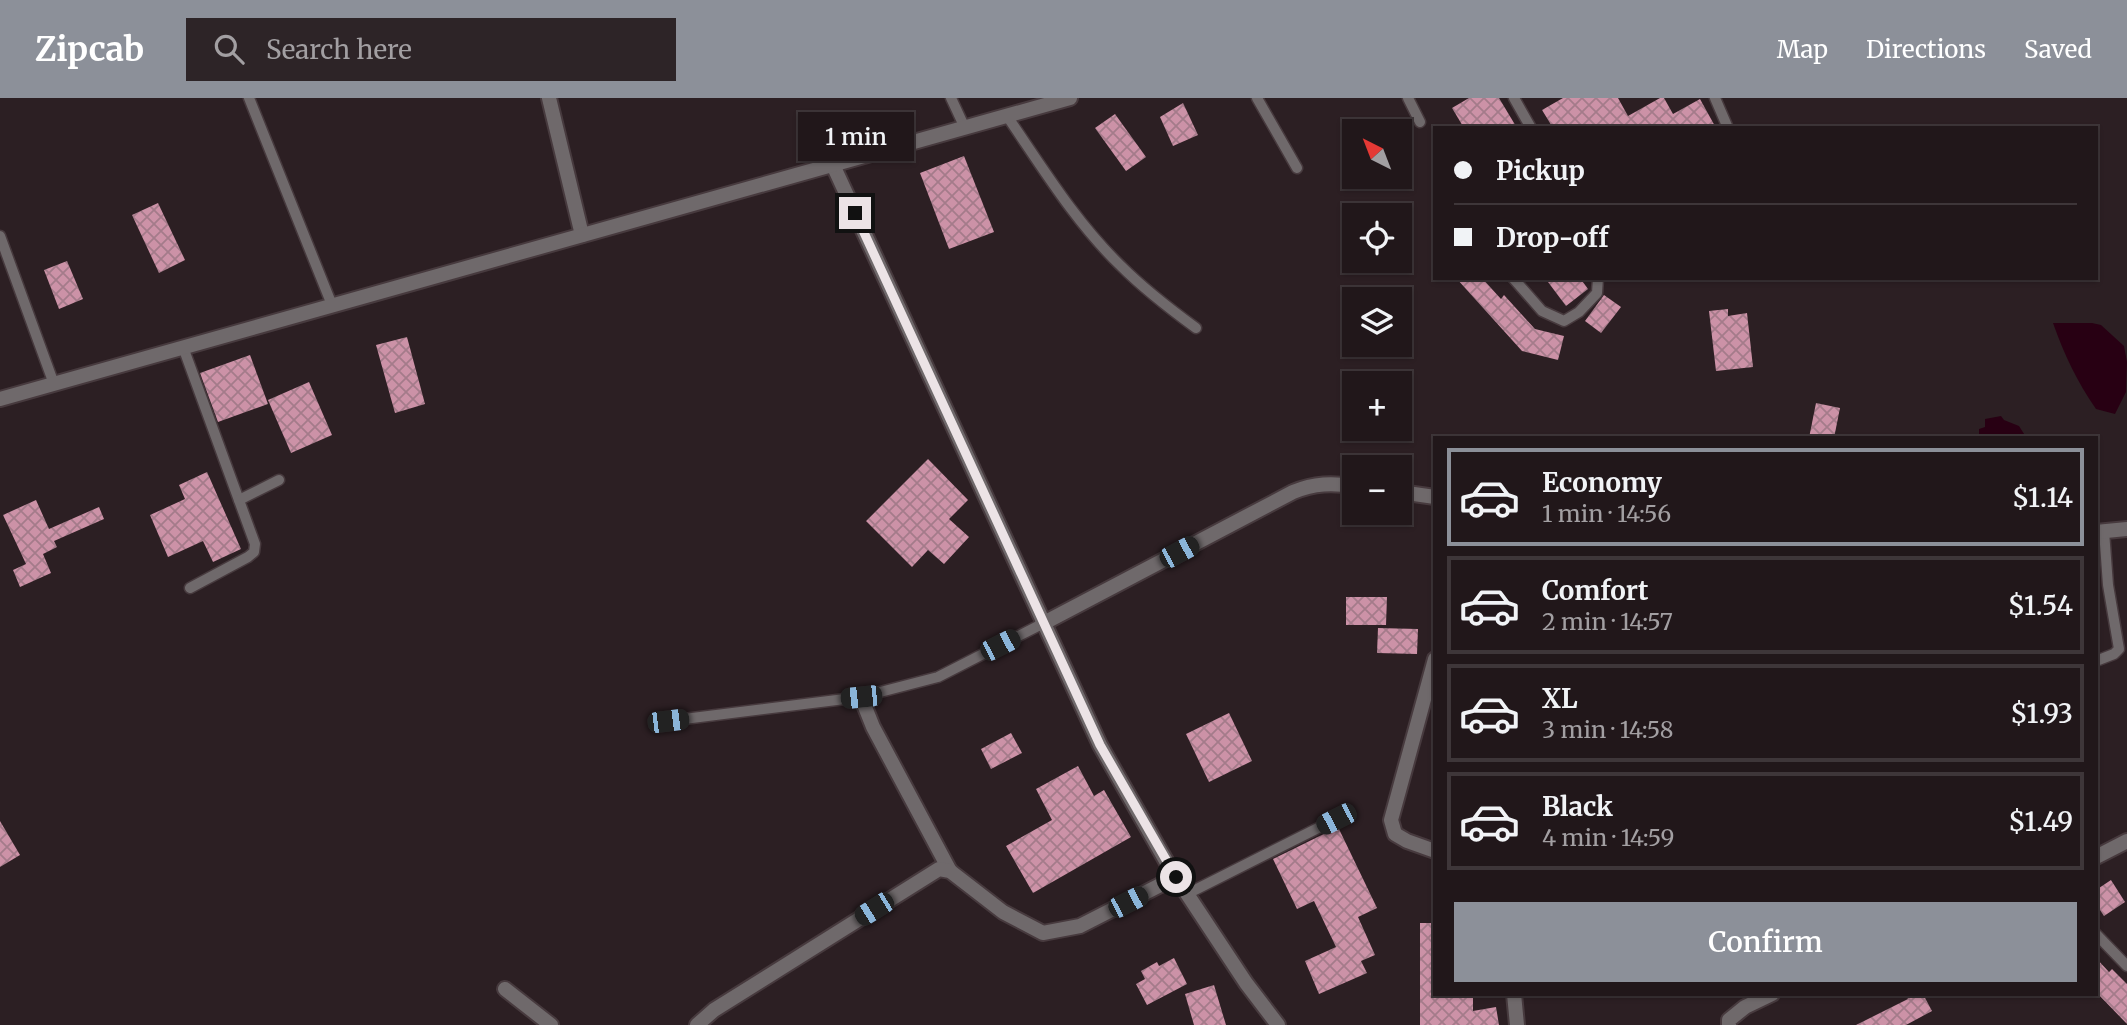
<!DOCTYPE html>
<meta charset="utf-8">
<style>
body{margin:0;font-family:Merriweather,serif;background:#2d2427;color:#f1f3f6;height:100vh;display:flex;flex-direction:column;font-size:26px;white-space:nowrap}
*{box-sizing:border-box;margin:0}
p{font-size:23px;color:#a29fa2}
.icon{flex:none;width:38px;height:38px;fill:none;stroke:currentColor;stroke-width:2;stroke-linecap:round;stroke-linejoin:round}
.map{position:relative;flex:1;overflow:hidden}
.drawer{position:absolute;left:1433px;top:338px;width:665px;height:560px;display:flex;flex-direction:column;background:#21171a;border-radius:0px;box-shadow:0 2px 5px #0004,0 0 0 2px #3e3639}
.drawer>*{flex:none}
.banner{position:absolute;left:1433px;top:28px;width:665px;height:154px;border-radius:0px;box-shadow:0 2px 5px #0004,0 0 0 2px #3e3639;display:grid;align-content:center;height:154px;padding:0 21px;background:#21171a}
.needle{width:46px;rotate:318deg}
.fabs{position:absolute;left:1342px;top:21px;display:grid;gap:14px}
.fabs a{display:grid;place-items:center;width:70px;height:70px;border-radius:0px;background:#21171a;box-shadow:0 2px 5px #0004,0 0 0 2px #3e3639;font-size:35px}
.end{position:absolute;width:32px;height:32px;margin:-16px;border:9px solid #ece3e6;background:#111;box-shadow:0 0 0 4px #111}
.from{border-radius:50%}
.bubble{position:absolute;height:49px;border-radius:0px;background:#21171a;box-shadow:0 2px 5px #0004,0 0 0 2px #3e3639;font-size:23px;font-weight:600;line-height:49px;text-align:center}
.car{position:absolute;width:21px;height:42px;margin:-21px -10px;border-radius:9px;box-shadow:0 0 5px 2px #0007;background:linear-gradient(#222 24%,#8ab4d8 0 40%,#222 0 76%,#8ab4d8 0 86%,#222 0)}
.banner b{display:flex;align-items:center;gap:24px;height:66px;font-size:26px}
.banner b+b{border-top:2px solid #3e3639}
.banner i{width:18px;height:18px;background:#f1f3f6}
ul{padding:12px 0 0;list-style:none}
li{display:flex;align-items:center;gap:21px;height:98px;margin:0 14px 10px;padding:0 7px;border:4px solid #3e3639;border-radius:0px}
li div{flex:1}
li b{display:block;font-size:26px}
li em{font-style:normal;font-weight:600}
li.current{border-color:#8c9099}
li>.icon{width:63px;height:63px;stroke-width:1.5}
.button{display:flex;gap:14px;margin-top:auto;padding:14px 21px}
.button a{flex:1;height:80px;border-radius:0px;background:#8c9099;color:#fff;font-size:28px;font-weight:600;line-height:80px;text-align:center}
header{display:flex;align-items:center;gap:42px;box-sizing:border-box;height:98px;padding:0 35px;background:#8c9099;color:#fff}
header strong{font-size:33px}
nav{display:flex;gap:38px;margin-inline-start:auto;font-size:24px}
.search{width:490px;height:63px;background:#2d2427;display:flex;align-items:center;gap:18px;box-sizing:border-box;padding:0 24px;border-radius:0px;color:#a29fa2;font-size:26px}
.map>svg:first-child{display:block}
.water{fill:#280013}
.building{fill:url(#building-cross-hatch)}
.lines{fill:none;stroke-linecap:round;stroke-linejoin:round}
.service-casing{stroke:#473a3e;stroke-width:13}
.minor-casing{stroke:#473a3e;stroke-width:18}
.tertiary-casing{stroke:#473a3e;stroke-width:18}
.service{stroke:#6f696b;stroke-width:10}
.minor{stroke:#6f696b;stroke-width:14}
.tertiary{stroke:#6f696b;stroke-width:14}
.route{stroke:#ece3e6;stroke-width:9}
</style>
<header>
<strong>Zipcab</strong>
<div class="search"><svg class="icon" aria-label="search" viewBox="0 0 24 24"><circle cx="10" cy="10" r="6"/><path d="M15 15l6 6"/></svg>Search here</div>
<nav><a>Map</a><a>Directions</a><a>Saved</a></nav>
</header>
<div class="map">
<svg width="2127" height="927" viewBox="0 0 2127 927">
<defs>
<pattern id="building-cross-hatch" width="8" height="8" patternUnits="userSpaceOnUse" patternTransform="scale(1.75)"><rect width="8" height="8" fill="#cc92a7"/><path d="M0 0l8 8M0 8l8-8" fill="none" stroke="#a47b8a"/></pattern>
</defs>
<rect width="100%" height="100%" fill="#2c1f23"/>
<g class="water">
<path d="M 2053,225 L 2092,225 L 2101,227 L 2124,248 L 2127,264 L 2126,294 L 2115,316 L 2096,311 C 2077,284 2064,256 2053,225 Z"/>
<path d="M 2001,318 L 2004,322 L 2019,328 L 2026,339 L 1979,339 L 1979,331 L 1985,329 L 1985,321 Z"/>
</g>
<g class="building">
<path d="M 1469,0 L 1499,0 L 1517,30 L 1464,30 L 1452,10 Z"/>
<path d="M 1563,0 L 1618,0 L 1628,18 L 1660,0 L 1664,0 L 1673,16 L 1700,1 L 1716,30 L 1553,30 L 1542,12 Z"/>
<path d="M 1183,5 L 1198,37 L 1173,48 L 1160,19 Z"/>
<path d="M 1115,16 L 1146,59 L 1126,73 L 1095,30 Z"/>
<path d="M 964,58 L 994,134 L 949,151 L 920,75 Z"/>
<path d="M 158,105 L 185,162 L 159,175 L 132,117 Z"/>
<path d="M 67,163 L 83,201 L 59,211 L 44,172 Z"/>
<path d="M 1456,180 L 1482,180 L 1501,201 L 1504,197 L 1535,231 L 1564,238 L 1558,262 L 1522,253 Z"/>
<path d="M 1545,180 L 1580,180 L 1588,191 L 1566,208 Z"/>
<path d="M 1604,197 L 1621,209 L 1601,235 L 1585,223 Z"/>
<path d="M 1728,211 L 1728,218 L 1747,215 L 1753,269 L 1716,273 L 1709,213 Z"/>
<path d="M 407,239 L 425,306 L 395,315 L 376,247 Z"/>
<path d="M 250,257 L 268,306 L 218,324 L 200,275 Z"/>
<path d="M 309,284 L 332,337 L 291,355 L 268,302 Z"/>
<path d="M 1816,305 L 1840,310 L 1834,340 L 1809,340 Z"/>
<path d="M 928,361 L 968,402 L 949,421 L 969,439 L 944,466 L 928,452 L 912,469 L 866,423 Z"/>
<path d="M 207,374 L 241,451 L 213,464 L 203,443 L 168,459 L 150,417 L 185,401 L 179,387 Z"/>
<path d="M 36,402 L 49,431 L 99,409 L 104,421 L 54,443 L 57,449 L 43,456 L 51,475 L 20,489 L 13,472 L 26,466 L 3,417 Z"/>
<path d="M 1346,499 L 1387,499 L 1386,527 L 1346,527 Z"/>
<path d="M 1378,530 L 1418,531 L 1417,556 L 1377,555 Z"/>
<path d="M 1229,615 L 1252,663 L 1209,684 L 1186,636 Z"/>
<path d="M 1011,635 L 1022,655 L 991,671 L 981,651 Z"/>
<path d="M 1078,668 L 1094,698 L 1104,692 L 1131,739 L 1033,795 L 1006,748 L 1052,722 L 1036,691 Z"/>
<path d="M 0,723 L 20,757 L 0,769 Z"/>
<path d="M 1338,729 L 1377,810 L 1358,819 L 1375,857 L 1361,863 L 1367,875 L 1319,896 L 1305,863 L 1336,849 L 1314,803 L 1297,811 L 1273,761 Z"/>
<path d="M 2111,782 L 2125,804 L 2104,818 L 2096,806 L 2096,792 Z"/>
<path d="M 1420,825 L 1435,825 L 1435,896 L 1473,896 L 1473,913 L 1496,909 L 1499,927 L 1420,927 Z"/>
<path d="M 1174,860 L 1187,886 L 1147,907 L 1136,886 L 1145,881 L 1141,873 L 1157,864 L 1159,868 Z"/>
<path d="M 2096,860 L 2109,874 L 2112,871 L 2127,886 L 2127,926 L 2096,894 Z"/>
<path d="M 1214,887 L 1226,927 L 1194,927 L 1185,896 Z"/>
<path d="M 1905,896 L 1923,896 L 1932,913 L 1906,927 L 1856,927 L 1908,901 Z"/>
</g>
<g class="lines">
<g class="service-casing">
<g id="service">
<path d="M 249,0 L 332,207"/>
<path d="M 951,0 L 965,30"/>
<path d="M 1257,0 L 1297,70"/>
<path d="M 1408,0 L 1420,24"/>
<path d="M 1514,0 L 1531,30"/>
<path d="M 1715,0 L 1728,30"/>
<path d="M 1007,18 C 1042,69 1076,125 1121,168 C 1144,191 1170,211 1196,230"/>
<path d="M 0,138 L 54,286"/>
<path d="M 1513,180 L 1542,213 L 1564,223 L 1579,214 L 1597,195 L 1598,180"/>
<path d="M 183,249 L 255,446 L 254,454 L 248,459 L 190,490"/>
<path d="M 239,402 L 279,382"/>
<path d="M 2096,563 L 2114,556 L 2119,551 L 2108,487 L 2104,433"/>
<path d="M 668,623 L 861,599 L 938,579 L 1042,526"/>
<path d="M 1187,796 L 1336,721"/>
<path d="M 2096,836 L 2127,868"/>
</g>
</g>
<g class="minor-casing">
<g id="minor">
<path d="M 549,0 L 582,137"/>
<path d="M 833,67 L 1100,647 L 1170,770 L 1246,885 L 1278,927"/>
<path d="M 1400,394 L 1435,399"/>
<path d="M 2096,434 L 2127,431"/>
<path d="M 1042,526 L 1293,394 C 1315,385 1332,385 1354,388"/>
<path d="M 1435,561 L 1391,722 L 1395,736 L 1407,743 L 1435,753"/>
<path d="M 861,599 L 873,629 L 950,773"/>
<path d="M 2096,759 L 2127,743"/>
<path d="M 505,891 L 551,927"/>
<path d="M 1514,896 L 1517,927"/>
<path d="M 697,927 L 714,912 L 939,771 L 950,773 L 1003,814 L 1043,835 L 1080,828 L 1176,779"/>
<path d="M 1729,927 L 1729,922 L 1745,909 L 1772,896"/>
</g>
</g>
<g class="tertiary-casing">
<path id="tertiary" d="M 0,301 L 1070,0"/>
</g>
<use href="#service" class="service"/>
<use href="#minor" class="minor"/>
<use href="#tertiary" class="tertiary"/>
</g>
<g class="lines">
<path class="route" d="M 855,115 L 1100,647 L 1176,779"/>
</g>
</svg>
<div class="fabs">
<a><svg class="needle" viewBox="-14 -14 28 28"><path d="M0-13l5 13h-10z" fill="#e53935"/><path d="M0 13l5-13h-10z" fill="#a29fa2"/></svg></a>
<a><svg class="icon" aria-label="locate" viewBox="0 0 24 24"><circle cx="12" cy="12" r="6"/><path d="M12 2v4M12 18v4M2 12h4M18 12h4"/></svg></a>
<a><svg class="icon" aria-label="layers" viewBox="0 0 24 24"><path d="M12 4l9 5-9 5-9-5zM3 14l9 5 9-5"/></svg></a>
<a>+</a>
<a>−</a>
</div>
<i class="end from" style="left:1176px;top:779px"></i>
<i class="end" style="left:855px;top:115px"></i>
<div class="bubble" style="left:798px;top:14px;width:116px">1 min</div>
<i class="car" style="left:1179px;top:454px;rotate:62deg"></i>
<i class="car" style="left:1000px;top:547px;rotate:63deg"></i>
<i class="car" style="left:861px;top:599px;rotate:264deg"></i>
<i class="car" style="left:668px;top:623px;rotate:83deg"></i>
<i class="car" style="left:1336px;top:721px;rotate:243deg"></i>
<i class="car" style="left:1128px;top:804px;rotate:63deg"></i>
<i class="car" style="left:874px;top:811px;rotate:238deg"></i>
<div class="banner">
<b><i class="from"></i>Pickup</b>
<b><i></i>Drop-off</b>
</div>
<section class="drawer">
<ul>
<li class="current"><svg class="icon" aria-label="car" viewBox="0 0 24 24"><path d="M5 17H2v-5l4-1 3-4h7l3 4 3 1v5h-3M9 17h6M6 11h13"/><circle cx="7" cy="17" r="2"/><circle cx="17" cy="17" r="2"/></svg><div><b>Economy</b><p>1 min · 14:56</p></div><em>$1.14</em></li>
<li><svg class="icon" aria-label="car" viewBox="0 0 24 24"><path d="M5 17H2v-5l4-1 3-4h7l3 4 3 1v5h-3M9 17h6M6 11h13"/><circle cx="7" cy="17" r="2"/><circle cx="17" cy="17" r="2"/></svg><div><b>Comfort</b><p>2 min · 14:57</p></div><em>$1.54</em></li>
<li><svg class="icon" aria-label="car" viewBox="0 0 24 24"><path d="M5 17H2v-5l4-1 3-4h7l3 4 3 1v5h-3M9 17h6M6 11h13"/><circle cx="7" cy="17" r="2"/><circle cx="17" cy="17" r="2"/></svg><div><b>XL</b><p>3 min · 14:58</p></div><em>$1.93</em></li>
<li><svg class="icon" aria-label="car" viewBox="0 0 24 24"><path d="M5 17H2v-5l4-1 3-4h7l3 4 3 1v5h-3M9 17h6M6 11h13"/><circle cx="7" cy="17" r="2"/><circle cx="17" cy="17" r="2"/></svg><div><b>Black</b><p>4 min · 14:59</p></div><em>$1.49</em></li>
</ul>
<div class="button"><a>Confirm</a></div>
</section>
</div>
